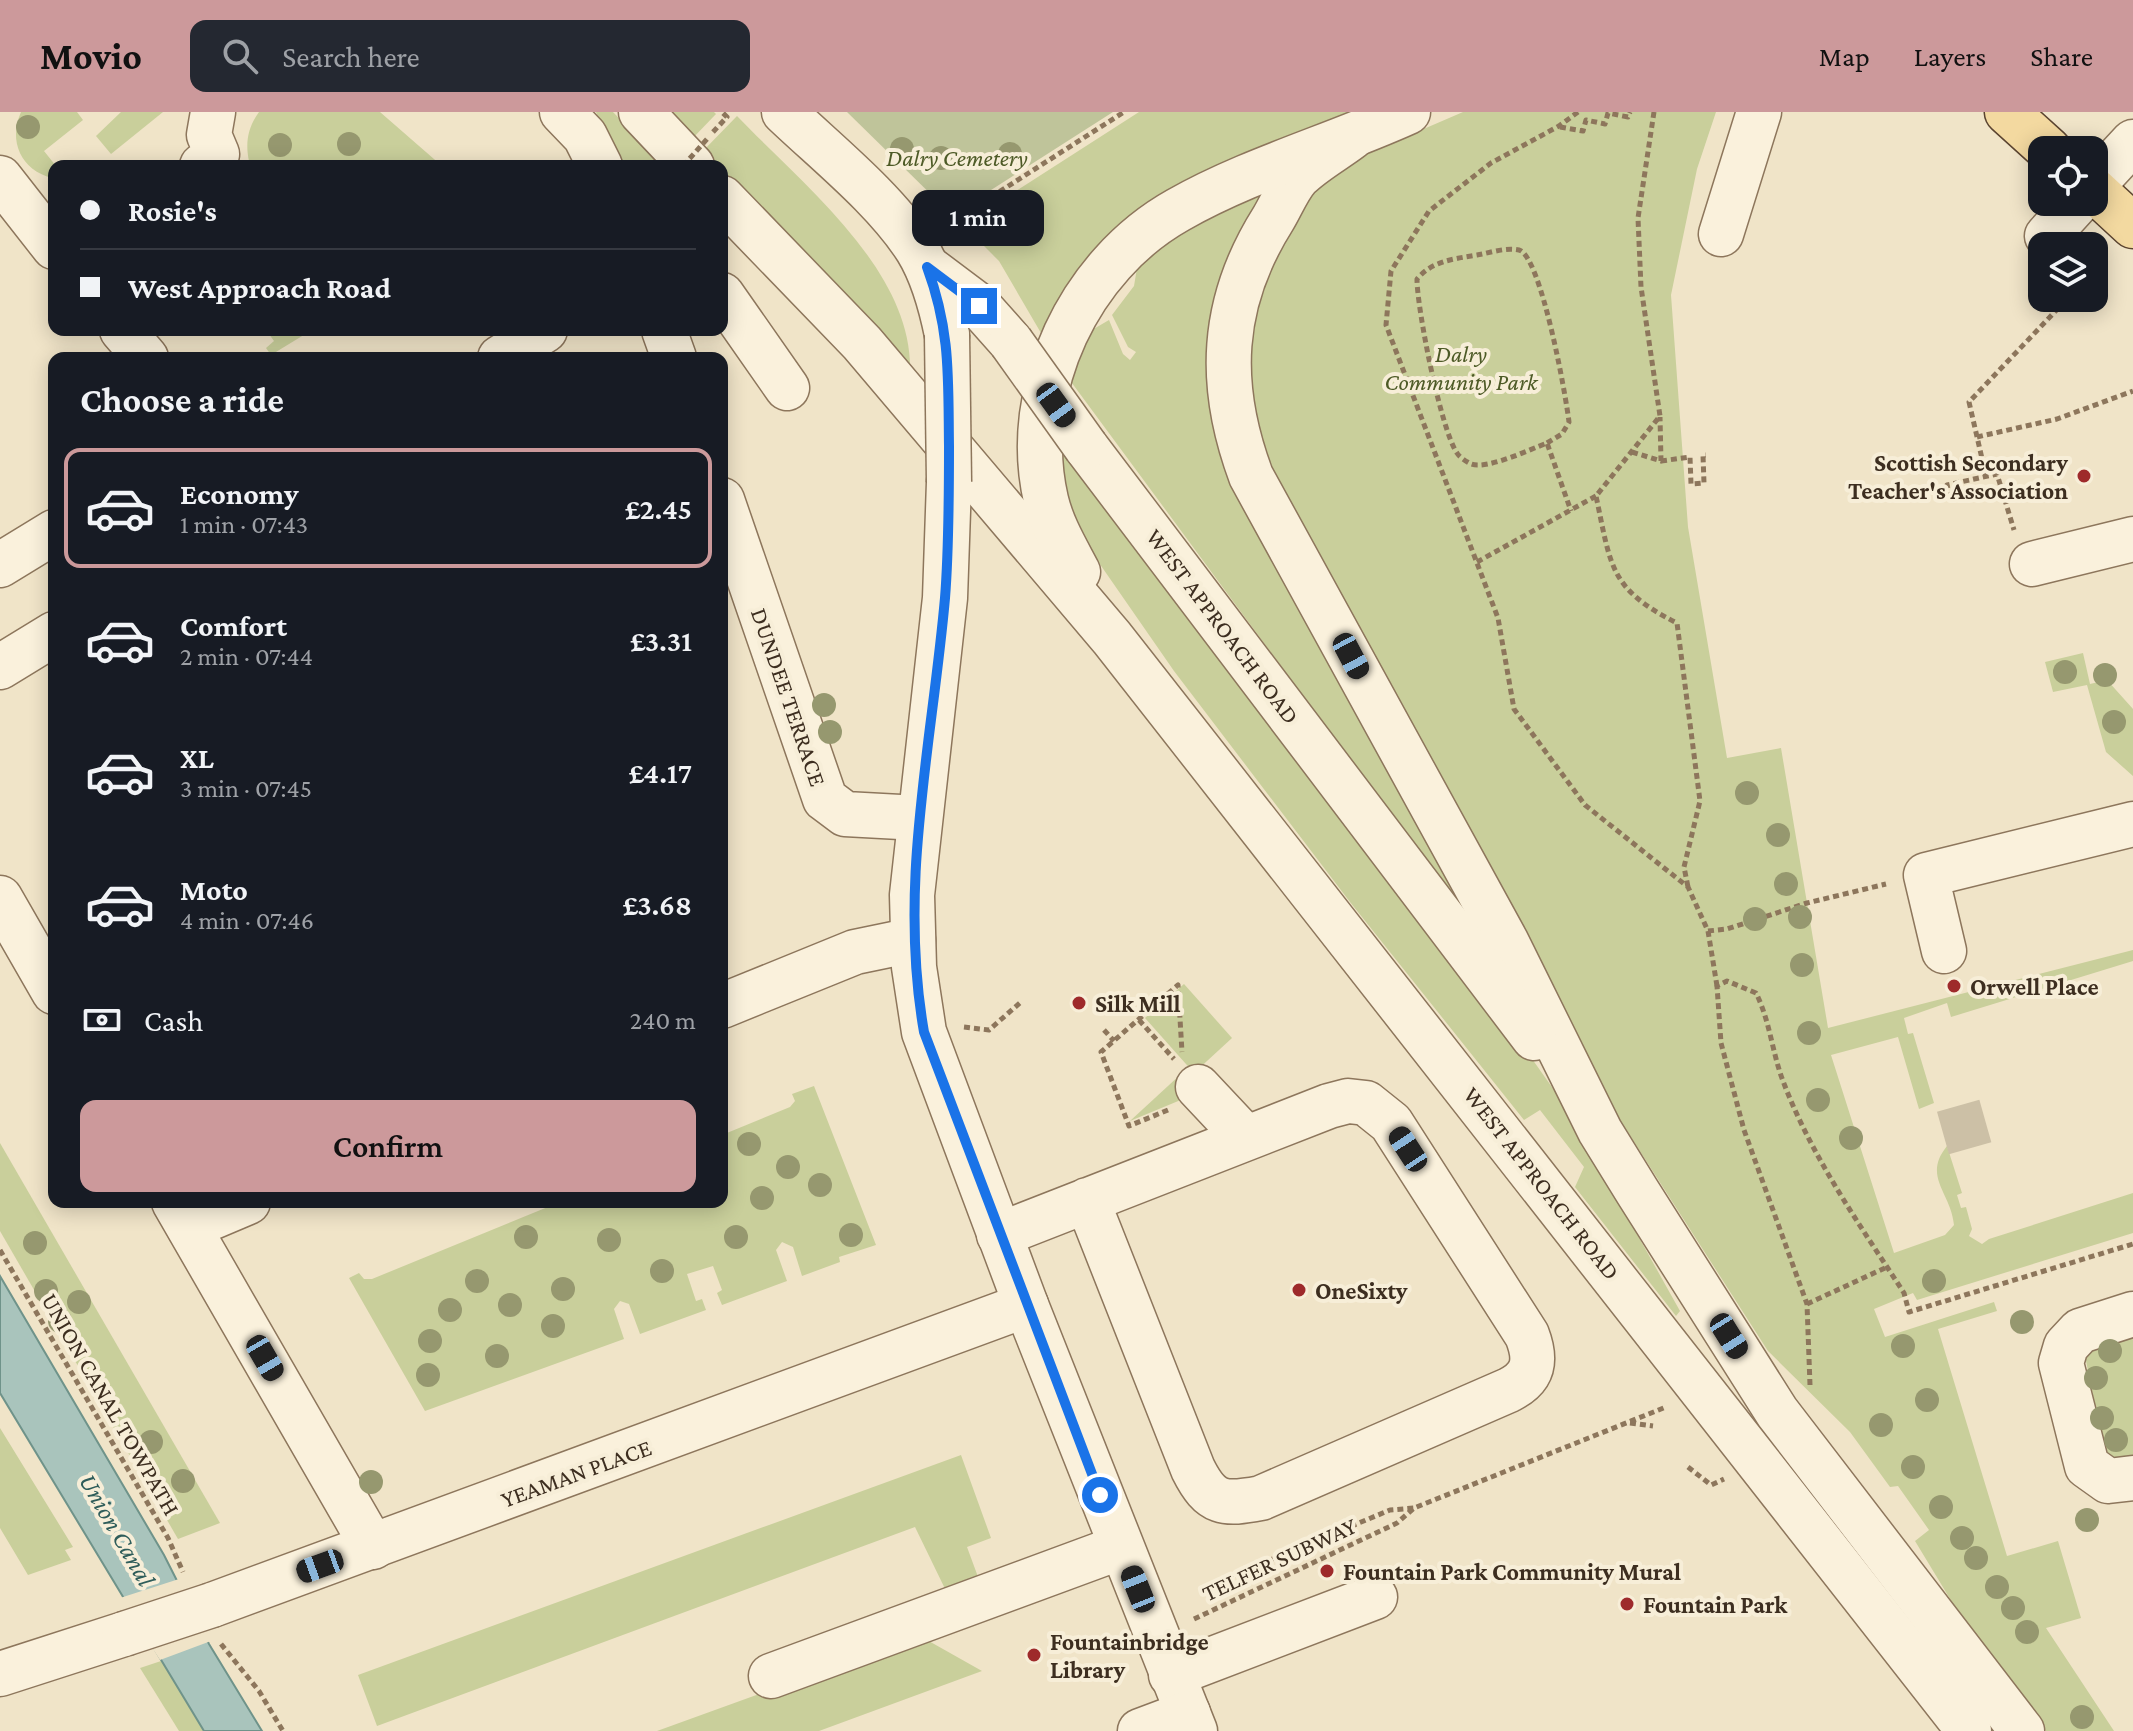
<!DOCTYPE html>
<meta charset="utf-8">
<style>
body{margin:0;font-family:"Crimson Pro",serif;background:#242831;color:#f1f3f6;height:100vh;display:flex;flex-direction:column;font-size:30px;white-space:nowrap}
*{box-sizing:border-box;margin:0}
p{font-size:26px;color:#9ea1a6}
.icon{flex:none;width:44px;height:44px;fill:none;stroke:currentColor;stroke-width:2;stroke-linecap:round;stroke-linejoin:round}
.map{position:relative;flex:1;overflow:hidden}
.panel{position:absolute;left:48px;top:240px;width:680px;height:856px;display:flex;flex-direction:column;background:#171b24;border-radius:16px;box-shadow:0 4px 20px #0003}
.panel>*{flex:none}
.top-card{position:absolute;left:48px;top:48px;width:680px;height:176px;border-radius:16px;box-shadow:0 4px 20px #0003;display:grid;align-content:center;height:176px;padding:0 32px;background:#171b24}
.controls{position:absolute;left:2028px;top:24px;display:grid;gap:16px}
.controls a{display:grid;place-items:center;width:80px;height:80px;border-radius:16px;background:#171b24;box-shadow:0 4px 20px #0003;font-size:40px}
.end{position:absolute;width:36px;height:36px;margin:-18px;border:10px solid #1a73e8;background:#fff;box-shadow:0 0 0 4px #fff}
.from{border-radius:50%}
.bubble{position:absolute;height:56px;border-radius:16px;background:#171b24;box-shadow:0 4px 20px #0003;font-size:26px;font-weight:600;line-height:56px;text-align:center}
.car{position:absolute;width:24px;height:48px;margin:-24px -12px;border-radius:10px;box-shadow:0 0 6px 2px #0007;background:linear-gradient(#222 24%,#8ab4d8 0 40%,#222 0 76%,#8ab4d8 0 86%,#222 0)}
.top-card b{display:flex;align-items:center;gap:28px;height:76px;font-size:30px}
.top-card b+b{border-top:2px solid #363941}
.top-card i{width:20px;height:20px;background:#f1f3f6}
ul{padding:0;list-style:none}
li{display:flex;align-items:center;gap:24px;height:120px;margin:0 16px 12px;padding:0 16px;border:4px solid transparent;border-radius:16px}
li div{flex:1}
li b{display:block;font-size:30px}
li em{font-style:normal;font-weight:600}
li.selected{border-color:#cc999b}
li>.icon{width:72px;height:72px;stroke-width:1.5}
h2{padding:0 32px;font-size:36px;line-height:96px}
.pay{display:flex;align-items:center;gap:20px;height:88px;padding:0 32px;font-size:30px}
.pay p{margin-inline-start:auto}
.action{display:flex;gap:16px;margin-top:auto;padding:16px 32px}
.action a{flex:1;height:92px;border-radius:16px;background:#cc999b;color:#111;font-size:32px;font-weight:600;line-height:92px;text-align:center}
header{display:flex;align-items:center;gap:48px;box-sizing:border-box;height:112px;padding:0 40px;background:#cc999b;color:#111}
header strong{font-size:38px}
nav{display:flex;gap:44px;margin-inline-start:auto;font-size:28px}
.search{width:560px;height:72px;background:#242831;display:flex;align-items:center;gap:20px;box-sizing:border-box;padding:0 28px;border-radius:16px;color:#9ea1a6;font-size:30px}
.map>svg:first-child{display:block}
.green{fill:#c9cf9b}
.cemetery{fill:#bfc49a}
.water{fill:#a9c4bc;stroke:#6f938a;stroke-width:2}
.pier{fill:#f0e4c8}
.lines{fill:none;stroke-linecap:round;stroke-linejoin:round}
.minor-tunnel{stroke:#ccc0a6;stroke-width:44;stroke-dasharray:44 22;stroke-linecap:butt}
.minor-casing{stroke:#8d765c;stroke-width:47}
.major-casing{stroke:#5b4430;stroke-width:47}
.path{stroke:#8d765c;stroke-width:5;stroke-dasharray:6 4;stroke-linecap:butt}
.minor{stroke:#faf1dc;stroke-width:44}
.major{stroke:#f3d9a0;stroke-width:44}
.minor-bridge-casing{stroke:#8d765c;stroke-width:47;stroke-linecap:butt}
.path-bridge{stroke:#8d765c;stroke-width:5;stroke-dasharray:6 4;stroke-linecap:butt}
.minor-bridge{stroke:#faf1dc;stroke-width:44}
.tree{fill:#96986f}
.route{stroke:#1a73e8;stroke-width:10}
.poi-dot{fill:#9e2a2b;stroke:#f7eed8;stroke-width:3}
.labels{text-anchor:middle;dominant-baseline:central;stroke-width:8;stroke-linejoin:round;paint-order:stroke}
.park-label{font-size:24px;font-style:italic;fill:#4d5a26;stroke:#f7eed8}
.poi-label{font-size:24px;font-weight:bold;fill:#3d2e20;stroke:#f7eed8;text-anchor:start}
.street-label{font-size:24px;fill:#3d2e20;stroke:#f7eed8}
.water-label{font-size:26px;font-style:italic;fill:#2f5d5a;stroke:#f7eed8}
</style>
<header>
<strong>Movio</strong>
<div class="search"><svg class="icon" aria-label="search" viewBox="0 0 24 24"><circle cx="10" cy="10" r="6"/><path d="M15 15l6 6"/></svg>Search here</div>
<nav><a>Map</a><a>Layers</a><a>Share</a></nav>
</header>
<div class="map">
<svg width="2133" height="1619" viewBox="0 0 2133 1619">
<rect width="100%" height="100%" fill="#f0e4c8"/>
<g class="green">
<path d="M 21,0 L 77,0 L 83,8 L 44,39 L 56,54 L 52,66 C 21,58 8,29 21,0 Z"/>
<path d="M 121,0 L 163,0 L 111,42 L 96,24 Z"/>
<path d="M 259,0 L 380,0 L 442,54 L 243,54 L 249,49 C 245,30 248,15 259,0 Z"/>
<path d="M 596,0 L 613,0 L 665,54 L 618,54 Z"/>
<path d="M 665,0 L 714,0 L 716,2 L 691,28 Z"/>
<path d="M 1139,0 L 1352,0 L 1279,32 L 1048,233 L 999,149 L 963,113 Z"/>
<path d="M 1463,0 L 1716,0 L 1697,57 L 1671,183 L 1688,415 L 1727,646 L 1781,636 L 1828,916 L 2133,838 L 2133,849 L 1951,905 L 1947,891 L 1904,906 L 1908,922 L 1913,921 L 1934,991 L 1919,997 L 1898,925 L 1831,943 L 1894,1141 L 1945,1123 L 1954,1113 C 1951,1080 1922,1065 1947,1034 L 1962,1081 L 1957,1083 L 1961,1096 L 1966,1095 L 1972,1117 L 1969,1124 L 1982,1132 L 1989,1127 L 2133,1081 L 2133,1121 L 1917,1188 L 1913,1181 L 1874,1197 L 1885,1225 L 1994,1190 L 1997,1199 L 1938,1217 L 2007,1444 L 2058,1429 L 2081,1506 L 2046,1516 L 2114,1619 L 2046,1619 L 1981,1538 L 1915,1429 L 1929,1418 L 1898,1374 L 1890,1375 L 1850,1320 L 1768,1239 L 1602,980 L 1252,324 L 1243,242 L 1253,179 L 1313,78 L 1361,44 Z"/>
<path d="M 737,4 C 802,72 914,159 910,261 L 722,61 L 722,54 L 716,54 L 702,40 Z"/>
<path d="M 1281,62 L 1213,256 L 1484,829 L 1066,263 L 1080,225 L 1109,208 L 1123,242 L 1130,248 L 1136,240 L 1128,235 L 1112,203 L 1134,174 L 1139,144 Z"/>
<path d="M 266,218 L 312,218 L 271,243 L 266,236 L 274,229 Z"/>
<path d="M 1057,315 L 1438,814 L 1566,995 L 1680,1199 L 1676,1204 L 1575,1075 L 1584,1055 L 1540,998 L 1524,1008 L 1350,790 L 1174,559 L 1088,435 L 1067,395 Z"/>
<path d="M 2083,541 L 2090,572 L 2107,568 L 2133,597 L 2133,664 L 2106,640 L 2087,573 L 2053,580 L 2045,550 Z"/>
<path d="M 1184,872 L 1232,926 L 1194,961 L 1145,906 Z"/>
<path d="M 1181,962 L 1200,980 L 1130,1009 Z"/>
<path d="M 814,974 L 876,1133 L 839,1145 L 840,1150 L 802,1164 L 793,1135 L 782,1130 L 776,1138 L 787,1169 L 722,1193 L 717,1181 L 722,1178 L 713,1154 L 687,1162 L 696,1189 L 702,1187 L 706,1198 L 640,1222 L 629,1192 L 620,1189 L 614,1197 L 624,1227 L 425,1299 L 349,1166 L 359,1161 L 364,1167 L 372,1167 L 560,1090 L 722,1090 L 722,1023 L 790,995 L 795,989 L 792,982 Z"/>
<path d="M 0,1031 L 220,1411 L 178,1427 L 0,1119 Z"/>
<path d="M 2133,1222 L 2133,1352 L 2105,1343 L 2085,1244 L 2088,1238 Z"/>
<path d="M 0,1316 L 73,1435 L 65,1438 L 71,1448 L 28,1463 L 0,1416 Z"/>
<path d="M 961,1343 L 991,1426 L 967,1435 L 981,1473 L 949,1485 L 915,1415 L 377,1614 L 358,1563 Z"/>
<path d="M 924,1522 L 927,1528 L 982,1559 L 819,1619 L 657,1619 Z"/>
<path d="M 164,1548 L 204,1619 L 179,1619 L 140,1556 Z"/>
</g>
<path class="cemetery" d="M 847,0 L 1113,0 L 952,103 Z"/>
<path class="water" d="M 0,1164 L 164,1443 L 209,1532 L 262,1619 L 204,1619 L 0,1281 Z"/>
<path class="pier" d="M 179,1467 L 211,1529 L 160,1548 L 120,1486 Z"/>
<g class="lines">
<path class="minor-tunnel" d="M 1943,1021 L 1996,1006"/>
<g class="minor-casing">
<g id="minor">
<path d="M 562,0 L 585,24 L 600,54"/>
<path d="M 641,0 L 692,54"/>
<path d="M 784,0 C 827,41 885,87 917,137 C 933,163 941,193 947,223"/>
<path d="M 1352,25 C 1335,38 1313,50 1298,65 C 1288,76 1281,94 1273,107 C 1220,191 1217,273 1251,364 L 1506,829 L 1600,1019 L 1637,1079 L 1777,1300 L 2022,1619"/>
<path d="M 202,54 L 217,42 L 209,23 L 213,0"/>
<path d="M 0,66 L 54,135"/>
<path d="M 2094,72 L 2133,30"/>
<path d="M 722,86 L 862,231 L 1112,526 L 1969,1619"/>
<path d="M 1721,122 L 1759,0"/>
<path d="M 2047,124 L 2078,90"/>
<path d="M 927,155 L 979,194 L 1011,230"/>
<path d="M 722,183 L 787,276"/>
<path d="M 122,218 L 146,246"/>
<path d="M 664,218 L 674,246"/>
<path d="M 500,246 L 545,218"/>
<path d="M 1086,335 L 1534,926"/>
<path d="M 949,370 L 945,486 L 912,783 L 914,855 L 924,920 L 1026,1193 L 1195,1619"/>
<path d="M 722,388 L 825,687 L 845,702 L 919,706"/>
<path d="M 2032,452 L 2133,427"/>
<path d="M 0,453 L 54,420"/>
<path d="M 1078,460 C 1066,437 1052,414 1046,388 C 1020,277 1080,153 1178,98 C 1248,58 1333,34 1408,0"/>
<path d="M 0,555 L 54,522"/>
<path d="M 0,786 L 54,880"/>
<path d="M 1944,839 L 1926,763 L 2133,712"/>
<path d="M 722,894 L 855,840 L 913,828"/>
<path d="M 1198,975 L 1245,1025"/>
<path d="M 174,1090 L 373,1435"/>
<path d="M 189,1115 L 248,1090"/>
<path d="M 999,1123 L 1329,994 L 1348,989 L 1366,991 L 1391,1011 L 1527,1223 C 1537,1249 1534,1265 1509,1278 L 1261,1386 C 1224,1393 1211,1393 1193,1357 L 1087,1088"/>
<path d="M 2133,1202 L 2080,1219 L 2066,1234 L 2061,1251 L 2087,1354 L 2108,1369 L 2133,1366"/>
<path d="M 212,1493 L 1026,1193"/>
<path d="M 0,1562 L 124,1522"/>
<path d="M 1171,1563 L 1375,1485"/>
<path d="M 771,1564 L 1121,1435"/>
<path d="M 1140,1619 L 1188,1601"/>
</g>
</g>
<g class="major-casing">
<g id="major">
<path d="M 2007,0 L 2049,38"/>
<path d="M 2094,78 L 2133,114"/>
</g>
</g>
<g class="path">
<path d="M 1578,0 L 1559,14 L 1491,51 L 1429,99 L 1391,159 L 1386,213 L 1498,506 L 1514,597 L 1585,693 L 1688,775 L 1708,819 L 1717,874"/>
<path d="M 1654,0 L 1638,106 L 1641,175 L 1660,304 L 1596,384 C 1611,454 1609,477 1677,511 L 1700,689 L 1684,755 L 1688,775"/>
<path d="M 1560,15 L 1583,19 L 1586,8 L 1605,12 L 1608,1 L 1628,5 L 1630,0"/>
<path d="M 713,20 L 727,5 L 722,0"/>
<path d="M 949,112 L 1124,0"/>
<path d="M 2094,158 L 2103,148"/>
<path d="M 1977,325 L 2057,307 L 2133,279"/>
<path d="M 1547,331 L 1562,322 L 1569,310 C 1566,284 1541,144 1519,138 C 1505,135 1490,141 1477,143 C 1453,147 1432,149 1417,167 C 1417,197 1441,318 1457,341 C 1459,345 1467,350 1471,352 C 1487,358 1531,337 1547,331 L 1571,399"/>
<path d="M 1632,340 L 1661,349 L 1660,305"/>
<path d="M 1661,349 L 1690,345 L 1691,372 L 1704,371 L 1703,343 L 1706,343"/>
<path d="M 1986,364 L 1969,290 L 2068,186"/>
<path d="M 1950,386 L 1947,373 L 1997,362 L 2014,418"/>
<path d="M 1477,450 L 1596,384"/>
<path d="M 1708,819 L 1727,817 L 1807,791 L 1886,772"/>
<path d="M 1139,908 L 1174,947"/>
<path d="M 964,915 L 989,918 L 1022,889"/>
<path d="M 1104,918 L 1114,929"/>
<path d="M 1168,998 L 1129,1014 L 1101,940 L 1178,873 L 1182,940"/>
<path d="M 0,1138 L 168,1426 L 183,1460"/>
<path d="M 1807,1192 L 1887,1155"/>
<path d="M 1810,1273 L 1807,1192 L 1744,1018 L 1721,931 L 1717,874 L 1727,869 L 1756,881 C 1770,909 1772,940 1783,969 C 1812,1046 1860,1113 1904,1181 L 1909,1200 L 2133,1132"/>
<path d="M 1630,1311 L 1653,1314"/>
<path d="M 1688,1355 L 1711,1373 L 1724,1367"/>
<path d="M 1203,1476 L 1390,1398 L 1414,1396"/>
<path d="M 1194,1507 L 1397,1411 L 1414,1396 L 1666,1295"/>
<path d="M 221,1532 L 259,1579 L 283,1619"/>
</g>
<use href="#minor" class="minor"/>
<use href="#major" class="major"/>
<g class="minor-bridge-casing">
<g id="minor-bridge">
<path d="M 947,223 L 949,370"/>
<path d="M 1011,230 L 1086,335"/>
<path d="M 124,1522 L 212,1493"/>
</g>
</g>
<path class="path-bridge" d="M 683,54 L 707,27"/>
<use href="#minor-bridge" class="minor-bridge"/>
</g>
<g class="tree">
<circle cx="28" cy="15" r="12"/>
<circle cx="349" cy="32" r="12"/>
<circle cx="280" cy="33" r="12"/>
<circle cx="902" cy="37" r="12"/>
<circle cx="1010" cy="42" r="12"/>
<circle cx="941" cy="46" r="12"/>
<circle cx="2065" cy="560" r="12"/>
<circle cx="2105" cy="563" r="12"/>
<circle cx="824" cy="593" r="12"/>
<circle cx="2114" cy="610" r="12"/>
<circle cx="830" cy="620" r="12"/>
<circle cx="1747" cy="681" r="12"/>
<circle cx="1778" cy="723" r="12"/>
<circle cx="1786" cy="772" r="12"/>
<circle cx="1800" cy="805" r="12"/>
<circle cx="1755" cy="807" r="12"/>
<circle cx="1802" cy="853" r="12"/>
<circle cx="1809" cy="921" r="12"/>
<circle cx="1818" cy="988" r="12"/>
<circle cx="1851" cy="1026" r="12"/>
<circle cx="749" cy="1032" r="12"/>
<circle cx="788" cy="1055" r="12"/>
<circle cx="820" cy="1073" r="12"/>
<circle cx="762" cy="1086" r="12"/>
<circle cx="851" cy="1123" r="12"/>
<circle cx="526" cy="1125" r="12"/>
<circle cx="736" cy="1125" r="12"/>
<circle cx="609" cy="1128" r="12"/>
<circle cx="35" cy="1131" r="12"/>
<circle cx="662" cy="1159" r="12"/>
<circle cx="477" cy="1169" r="12"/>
<circle cx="1934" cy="1169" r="12"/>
<circle cx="563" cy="1177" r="12"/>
<circle cx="46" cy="1179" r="12"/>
<circle cx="79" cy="1190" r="12"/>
<circle cx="510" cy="1193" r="12"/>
<circle cx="450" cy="1198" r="12"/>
<circle cx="60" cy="1209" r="12"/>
<circle cx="2022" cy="1210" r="12"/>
<circle cx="553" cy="1214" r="12"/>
<circle cx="430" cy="1229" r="12"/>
<circle cx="1903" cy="1234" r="12"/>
<circle cx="2110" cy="1239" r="12"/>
<circle cx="497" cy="1244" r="12"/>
<circle cx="428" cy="1263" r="12"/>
<circle cx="2096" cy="1266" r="12"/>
<circle cx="1927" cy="1288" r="12"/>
<circle cx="2102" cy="1306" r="12"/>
<circle cx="1881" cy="1313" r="12"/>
<circle cx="2116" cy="1328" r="12"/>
<circle cx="151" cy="1330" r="12"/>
<circle cx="1913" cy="1355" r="12"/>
<circle cx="183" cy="1369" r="12"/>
<circle cx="371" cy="1370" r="12"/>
<circle cx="1941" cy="1395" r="12"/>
<circle cx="2087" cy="1408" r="12"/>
<circle cx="1962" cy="1426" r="12"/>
<circle cx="1976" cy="1446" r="12"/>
<circle cx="1997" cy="1475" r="12"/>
<circle cx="2013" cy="1496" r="12"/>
<circle cx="2027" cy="1520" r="12"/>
<circle cx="2082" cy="1605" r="12"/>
</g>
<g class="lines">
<path class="route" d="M 979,194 L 927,155 C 951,220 948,266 949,334 C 949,384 949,436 945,486 C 932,633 898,772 924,920 L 1100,1383"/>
</g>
<g class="poi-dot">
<circle cx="2084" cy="364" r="8"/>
<circle cx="1954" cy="874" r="8"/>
<circle cx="1079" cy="891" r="8"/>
<circle cx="1299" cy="1178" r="8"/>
<circle cx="1327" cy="1459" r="8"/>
<circle cx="1627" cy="1492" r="8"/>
<circle cx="1034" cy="1543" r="8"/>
</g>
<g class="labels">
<g class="park-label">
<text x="957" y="45">Dalry Cemetery</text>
<text x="1461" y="241">Dalry<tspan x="1461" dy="28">Community Park</tspan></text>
</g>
<g class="poi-label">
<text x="2068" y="350" text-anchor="end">Scottish Secondary<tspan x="2068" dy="28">Teacher's Association</tspan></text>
<text x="1970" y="874">Orwell Place</text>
<text x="1095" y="891">Silk Mill</text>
<text x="1315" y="1178">OneSixty</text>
<text x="1343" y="1459">Fountain Park Community Mural</text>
<text x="1643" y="1492">Fountain Park</text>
<text x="1050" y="1529">Fountainbridge<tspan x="1050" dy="28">Library</tspan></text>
</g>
<g class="street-label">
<text transform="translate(1223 514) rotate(53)">WEST APPROACH ROAD</text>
<text transform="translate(789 585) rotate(71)">DUNDEE TERRACE</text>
<text transform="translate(1542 1071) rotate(52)">WEST APPROACH ROAD</text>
<text transform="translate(111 1292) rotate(60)">UNION CANAL TOWPATH</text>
<text transform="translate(576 1361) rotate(-20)">YEAMAN PLACE</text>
<text transform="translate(1279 1447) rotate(-25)">TELFER SUBWAY</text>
</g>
<g class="water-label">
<text transform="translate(117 1418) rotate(60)">Union Canal</text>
</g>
</g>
</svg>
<div class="controls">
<a><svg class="icon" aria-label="locate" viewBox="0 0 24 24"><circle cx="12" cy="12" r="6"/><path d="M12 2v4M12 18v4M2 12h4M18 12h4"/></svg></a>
<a><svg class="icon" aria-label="layers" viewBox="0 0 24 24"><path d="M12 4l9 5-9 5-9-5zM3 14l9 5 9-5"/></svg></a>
</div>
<i class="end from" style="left:1100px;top:1383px"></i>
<i class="end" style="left:979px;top:194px"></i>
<div class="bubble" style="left:912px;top:78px;width:132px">1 min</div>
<i class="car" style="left:1056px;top:293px;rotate:144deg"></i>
<i class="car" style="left:1351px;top:544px;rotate:152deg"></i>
<i class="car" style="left:1408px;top:1037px;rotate:327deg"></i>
<i class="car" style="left:1729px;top:1224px;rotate:148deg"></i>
<i class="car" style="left:265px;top:1246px;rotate:150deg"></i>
<i class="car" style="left:320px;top:1454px;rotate:250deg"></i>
<i class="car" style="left:1138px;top:1477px;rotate:338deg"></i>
<div class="top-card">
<b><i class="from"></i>Rosie's</b>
<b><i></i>West Approach Road</b>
</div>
<section class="panel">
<h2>Choose a ride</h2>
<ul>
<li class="selected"><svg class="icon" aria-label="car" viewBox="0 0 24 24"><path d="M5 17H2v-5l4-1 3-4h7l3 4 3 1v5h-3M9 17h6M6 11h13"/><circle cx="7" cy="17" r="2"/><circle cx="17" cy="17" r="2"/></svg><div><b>Economy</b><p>1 min · 07:43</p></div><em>£2.45</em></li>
<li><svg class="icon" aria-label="car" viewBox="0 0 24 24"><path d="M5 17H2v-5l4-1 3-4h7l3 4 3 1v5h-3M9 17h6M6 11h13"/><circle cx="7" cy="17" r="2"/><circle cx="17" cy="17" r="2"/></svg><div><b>Comfort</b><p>2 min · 07:44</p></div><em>£3.31</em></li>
<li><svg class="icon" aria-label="car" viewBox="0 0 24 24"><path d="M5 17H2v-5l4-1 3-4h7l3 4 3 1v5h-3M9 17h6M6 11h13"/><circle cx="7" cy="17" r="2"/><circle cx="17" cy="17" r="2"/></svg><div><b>XL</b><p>3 min · 07:45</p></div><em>£4.17</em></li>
<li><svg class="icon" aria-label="car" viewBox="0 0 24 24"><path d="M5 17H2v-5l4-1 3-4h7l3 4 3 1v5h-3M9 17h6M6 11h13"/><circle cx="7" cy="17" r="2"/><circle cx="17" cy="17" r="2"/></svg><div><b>Moto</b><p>4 min · 07:46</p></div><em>£3.68</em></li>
</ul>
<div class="pay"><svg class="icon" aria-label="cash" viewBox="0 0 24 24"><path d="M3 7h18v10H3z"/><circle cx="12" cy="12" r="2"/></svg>Cash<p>240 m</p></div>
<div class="action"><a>Confirm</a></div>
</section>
</div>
